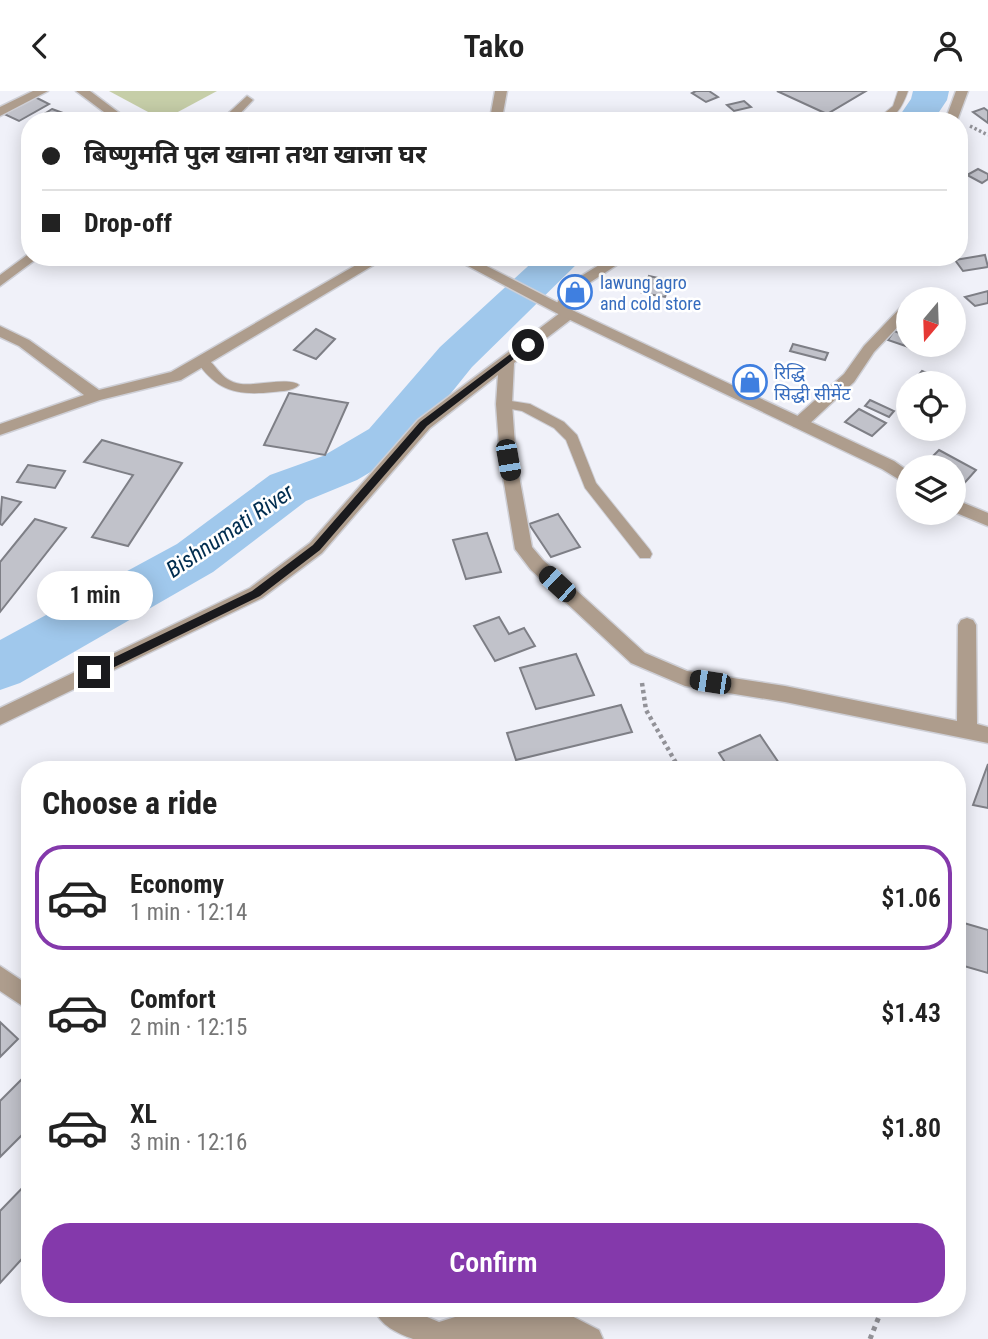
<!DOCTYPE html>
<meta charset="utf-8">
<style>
body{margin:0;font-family:"Roboto Condensed","Noto Sans Devanagari",sans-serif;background:#f6f6f6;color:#222;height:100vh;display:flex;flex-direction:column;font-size:26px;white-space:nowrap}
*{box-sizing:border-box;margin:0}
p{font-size:23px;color:#767676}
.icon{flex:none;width:38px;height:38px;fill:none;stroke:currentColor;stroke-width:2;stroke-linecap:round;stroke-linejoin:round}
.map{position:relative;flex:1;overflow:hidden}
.details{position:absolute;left:21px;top:670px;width:945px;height:556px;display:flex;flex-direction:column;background:#fff;border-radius:28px;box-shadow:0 4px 18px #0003}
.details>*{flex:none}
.banner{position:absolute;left:21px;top:21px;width:947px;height:154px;border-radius:28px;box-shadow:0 4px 18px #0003;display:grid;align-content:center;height:154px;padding:0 21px;background:#fff}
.needle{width:46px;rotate:199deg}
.tools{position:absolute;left:896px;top:196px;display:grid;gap:14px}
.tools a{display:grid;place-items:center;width:70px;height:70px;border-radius:50%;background:#fff;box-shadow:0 4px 18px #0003;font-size:35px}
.end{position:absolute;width:32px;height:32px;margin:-16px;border:9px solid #1a1a1d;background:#fff;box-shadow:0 0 0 4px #fff}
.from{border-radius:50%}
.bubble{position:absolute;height:49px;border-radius:24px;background:#fff;box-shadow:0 4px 18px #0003;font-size:23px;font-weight:600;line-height:49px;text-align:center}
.car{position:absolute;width:21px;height:42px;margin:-21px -10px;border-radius:9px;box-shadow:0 0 5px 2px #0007;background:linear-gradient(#222 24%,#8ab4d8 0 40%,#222 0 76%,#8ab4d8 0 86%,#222 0)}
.banner b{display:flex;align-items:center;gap:24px;height:66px;font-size:26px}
.banner b+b{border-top:2px solid #e0e0e0}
.banner i{width:18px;height:18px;background:#222}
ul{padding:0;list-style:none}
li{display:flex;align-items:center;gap:21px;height:105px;margin:0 14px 10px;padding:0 7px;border:4px solid transparent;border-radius:28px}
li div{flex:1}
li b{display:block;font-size:26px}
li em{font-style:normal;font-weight:600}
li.selected{border-color:#8439ab}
li>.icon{width:63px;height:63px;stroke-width:1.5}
h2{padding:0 21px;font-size:32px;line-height:84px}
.cta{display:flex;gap:14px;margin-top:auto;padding:14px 21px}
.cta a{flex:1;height:80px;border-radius:28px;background:#8439ab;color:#fff;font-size:28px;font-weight:600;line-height:80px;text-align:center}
header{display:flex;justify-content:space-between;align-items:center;height:91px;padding:0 21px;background:#fff;font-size:32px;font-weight:600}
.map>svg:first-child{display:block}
.green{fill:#c6cea8}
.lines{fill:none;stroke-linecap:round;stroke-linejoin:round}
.river{fill:#a0c8ec;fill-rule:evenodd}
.building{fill:#c1c2ca;stroke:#7e7f86;stroke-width:2}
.service-casing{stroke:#cecfd6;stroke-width:2}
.minor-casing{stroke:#cecfd6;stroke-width:3}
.tertiary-casing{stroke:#cecfd6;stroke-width:3}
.path-far2{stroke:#929298;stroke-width:3.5;stroke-dasharray:2.5 2.5;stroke-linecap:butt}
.path-far1{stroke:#929298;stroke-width:4.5;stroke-dasharray:3.5 3.5;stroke-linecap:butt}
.path{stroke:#929298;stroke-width:5;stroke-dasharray:4.5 4.5;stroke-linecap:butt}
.service{fill:#ae9d8d;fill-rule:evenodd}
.minor{fill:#ae9d8d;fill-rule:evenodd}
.tertiary{fill:#ae9d8d;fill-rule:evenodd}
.route{fill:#1a1a1d}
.labels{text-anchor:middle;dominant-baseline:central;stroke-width:5;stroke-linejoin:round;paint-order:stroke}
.far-shop-label{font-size:18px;fill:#366cbe;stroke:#fff;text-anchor:start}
.water-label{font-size:23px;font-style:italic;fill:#002d4f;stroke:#fff}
</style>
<header><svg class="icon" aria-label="back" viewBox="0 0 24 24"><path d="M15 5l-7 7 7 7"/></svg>Tako<svg class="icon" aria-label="person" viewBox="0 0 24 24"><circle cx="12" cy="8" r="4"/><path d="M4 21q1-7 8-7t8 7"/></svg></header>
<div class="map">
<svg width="988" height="1248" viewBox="0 0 988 1248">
<rect width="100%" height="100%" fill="#f0f1f9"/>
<path class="green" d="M 109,0 L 217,0 L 163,29 Z"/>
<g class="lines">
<g class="river">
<path d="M 913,0 L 949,0 L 947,9 L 933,30 L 896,30 L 911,8 Z"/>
<path d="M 538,166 L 584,166 L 472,276 L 403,362 L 357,389 L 306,410 L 213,481 L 20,592 L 0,599 L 0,549 L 177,453 L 270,384 L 323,365 L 369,338 L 440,256 Z"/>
</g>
</g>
<g class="building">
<path d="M 696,0 L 709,0 L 718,6 L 706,11 L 692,2 Z"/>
<path d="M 777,0 L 866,0 L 827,23 Z"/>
<path d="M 35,6 L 49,13 L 19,30 L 4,23 Z"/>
<path d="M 744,10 L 751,16 L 734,20 L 727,14 Z"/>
<path d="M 984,17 L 988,20 L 988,32 L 973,21 Z"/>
<path d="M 52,18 L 66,23 L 56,30 L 33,30 Z"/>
<path d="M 356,24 L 390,29 L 352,30 Z"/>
<path d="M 978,78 L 988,83 L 988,88 L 982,92 L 967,84 Z"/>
<path d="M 985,164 L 988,176 L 963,180 L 955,169 Z"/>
<path d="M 649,185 L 672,190 L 665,206 L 642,202 Z"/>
<path d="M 988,200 L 988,212 L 975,215 L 965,206 Z"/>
<path d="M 316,238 L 335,248 L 316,268 L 294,259 Z"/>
<path d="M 894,240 L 908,245 L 908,254 L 931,254 L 926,262 L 888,249 Z"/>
<path d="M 793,253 L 828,262 L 825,269 L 790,260 Z"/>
<path d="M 922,280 L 936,286 L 931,292 L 912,292 Z"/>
<path d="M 289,302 L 348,312 L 325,364 L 264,354 Z"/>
<path d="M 870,309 L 894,320 L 889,326 L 865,315 Z"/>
<path d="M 859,318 L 886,332 L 872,345 L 845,331 Z"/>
<path d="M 102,349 L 182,372 L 128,455 L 92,446 L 133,384 L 84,371 Z"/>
<path d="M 939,359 L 976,379 L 960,397 L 954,394 L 954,376 L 922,376 Z"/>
<path d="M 28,374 L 65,380 L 55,397 L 17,391 Z"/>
<path d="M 2,406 L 21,411 L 2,434 L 0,433 Z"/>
<path d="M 558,423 L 580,456 L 551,466 L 529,433 Z"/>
<path d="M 35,428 L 66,437 L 0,521 L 0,471 Z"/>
<path d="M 487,442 L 501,481 L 466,488 L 453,449 Z"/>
<path d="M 499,526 L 509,543 L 524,537 L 535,555 L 495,570 L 474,535 Z"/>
<path d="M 576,563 L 594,604 L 536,618 L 520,577 Z"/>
<path d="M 621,614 L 632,641 L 516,669 L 507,642 Z"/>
<path d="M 760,644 L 781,675 L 771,679 L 730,679 L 719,662 Z"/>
<path d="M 988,673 L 988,717 L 973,714 Z"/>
<path d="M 957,830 L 988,839 L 988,882 L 957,873 Z"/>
<path d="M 0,931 L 18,948 L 0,966 Z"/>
<path d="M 30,980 L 30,1036 L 0,1066 L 0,1010 Z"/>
<path d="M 30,1089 L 30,1159 L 0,1192 L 0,1120 Z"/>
</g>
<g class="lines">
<g class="service-casing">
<g id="service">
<path d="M 898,0 L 908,0 C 902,17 895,30 875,30 L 893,15 Z"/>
<path d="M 202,265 C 217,271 219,290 241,293 C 255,295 290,286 299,294 C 293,300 282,300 273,301 C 237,305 216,300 196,269 Z"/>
<path d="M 504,309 L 530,313 L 564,331 L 577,344 L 596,392 L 650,459 L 652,463 L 650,467 L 640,467 L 585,397 L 566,349 L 554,337 L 522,320 L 499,316 L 498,313 Z"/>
</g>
</g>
<g class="minor-casing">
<g id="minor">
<path d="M 33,0 L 48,0 L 0,25 L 0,16 Z"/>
<path d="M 956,0 L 968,0 L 957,30 L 945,30 Z"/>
<path d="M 247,5 L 253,9 L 233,30 L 220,30 Z"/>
<path d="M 30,162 L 30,166 L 39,166 L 0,195 L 0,184 Z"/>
<path d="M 370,166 L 387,166 L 181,289 L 100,309 L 0,344 L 0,333 L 84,304 L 19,255 L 0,246 L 0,235 L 29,249 L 99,299 L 171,281 Z"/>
<path d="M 612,166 L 629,166 L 580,198 L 567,219 L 574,220 L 576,223 L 574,226 L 514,272 L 512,313 L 516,368 L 532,456 L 543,469 L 645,562 L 687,580 L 785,595 L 957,630 L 958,534 L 961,529 L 967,527 L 973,529 L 976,534 L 977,633 L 988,636 L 988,652 L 785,611 L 685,595 L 631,572 L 531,479 L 515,458 L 500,368 L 496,313 L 498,284 L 430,337 L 322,462 L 262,507 L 0,634 L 0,617 L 250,497 L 310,452 L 418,329 L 560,222 L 553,218 L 570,192 Z"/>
<path d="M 908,213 L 908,225 L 874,261 L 854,291 L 806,336 L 794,336 L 792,332 L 794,328 L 844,283 L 864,255 L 903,214 Z"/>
<path d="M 0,875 L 30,895 L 30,920 L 0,900 Z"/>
<path d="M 374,1218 L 408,1218 L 439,1231 L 468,1222 L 562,1220 L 599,1239 L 603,1248 L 413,1248 C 397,1242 381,1235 374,1218 Z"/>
</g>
</g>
<g class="tertiary-casing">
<g id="tertiary">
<path d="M 76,0 L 90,0 L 130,30 L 116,30 Z"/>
<path d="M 495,0 L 507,0 L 503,22 L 507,30 L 495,30 L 491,22 Z"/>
<path d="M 451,166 L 469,166 L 574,220 L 894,370 L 908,380 L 908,394 L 882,378 L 564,226 Z"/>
<path d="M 954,408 L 988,422 L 988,435 L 954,421 Z"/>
</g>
</g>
<path class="path-far2" d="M 970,35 L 988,44"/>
<path class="path-far1" d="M 642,592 L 646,619 L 680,679"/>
<path class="path" d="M 870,1248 L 882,1218"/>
<use href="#service" class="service"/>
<use href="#minor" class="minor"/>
<use href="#tertiary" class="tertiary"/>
</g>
<path class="route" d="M 525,252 L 532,254 L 427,335 L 320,459 L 260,505 L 98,584 L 90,584 L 90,578 L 252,500 L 313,454 L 420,331 Z"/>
<defs>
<g id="shop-ring" transform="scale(1.75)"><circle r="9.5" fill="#fff" stroke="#3f7fe0" stroke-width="1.5"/><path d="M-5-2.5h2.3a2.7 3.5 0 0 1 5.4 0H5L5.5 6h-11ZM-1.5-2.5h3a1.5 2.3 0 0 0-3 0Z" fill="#3f7fe0"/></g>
</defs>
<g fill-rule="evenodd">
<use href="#shop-ring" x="575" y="201"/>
<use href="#shop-ring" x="750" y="291"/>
</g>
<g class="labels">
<g class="far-shop-label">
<text x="600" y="191">lawung agro<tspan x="600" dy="21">and cold store</tspan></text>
<text x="774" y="281">रिद्धि<tspan x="774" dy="21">सिद्धी सीमेंट</tspan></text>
</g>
<g class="water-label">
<text transform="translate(230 440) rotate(-34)">Bishnumati River</text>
</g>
</g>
</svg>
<div class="tools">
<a><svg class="needle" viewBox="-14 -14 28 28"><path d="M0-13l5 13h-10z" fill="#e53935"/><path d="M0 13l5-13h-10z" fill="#767676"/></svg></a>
<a><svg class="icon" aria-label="locate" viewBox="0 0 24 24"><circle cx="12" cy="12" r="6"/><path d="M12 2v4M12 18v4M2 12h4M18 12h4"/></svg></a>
<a><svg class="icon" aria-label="layers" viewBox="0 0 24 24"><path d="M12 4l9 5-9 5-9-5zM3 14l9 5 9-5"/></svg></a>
</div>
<i class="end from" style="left:528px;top:254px"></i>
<i class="end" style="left:94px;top:581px"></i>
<div class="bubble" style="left:37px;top:480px;width:116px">1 min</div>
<i class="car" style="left:508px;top:369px;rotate:170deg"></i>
<i class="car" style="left:557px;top:493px;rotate:313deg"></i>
<i class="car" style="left:710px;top:591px;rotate:279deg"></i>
<div class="banner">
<b><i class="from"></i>बिष्णुमति पुल खाना तथा खाजा घर</b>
<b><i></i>Drop-off</b>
</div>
<section class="details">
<h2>Choose a ride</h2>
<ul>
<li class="selected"><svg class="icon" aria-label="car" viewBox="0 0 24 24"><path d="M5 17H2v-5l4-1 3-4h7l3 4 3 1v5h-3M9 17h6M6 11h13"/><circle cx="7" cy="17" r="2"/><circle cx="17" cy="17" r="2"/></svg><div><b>Economy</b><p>1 min · 12:14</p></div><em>$1.06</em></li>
<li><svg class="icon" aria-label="car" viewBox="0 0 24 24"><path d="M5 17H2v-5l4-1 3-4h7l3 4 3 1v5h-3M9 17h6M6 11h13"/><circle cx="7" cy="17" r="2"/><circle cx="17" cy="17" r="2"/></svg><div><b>Comfort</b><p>2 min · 12:15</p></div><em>$1.43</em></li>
<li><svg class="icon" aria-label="car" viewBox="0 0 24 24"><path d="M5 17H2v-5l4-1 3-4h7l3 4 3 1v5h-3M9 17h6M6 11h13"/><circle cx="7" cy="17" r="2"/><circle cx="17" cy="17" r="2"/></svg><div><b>XL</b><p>3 min · 12:16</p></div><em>$1.80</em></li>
</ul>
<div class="cta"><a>Confirm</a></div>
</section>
</div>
